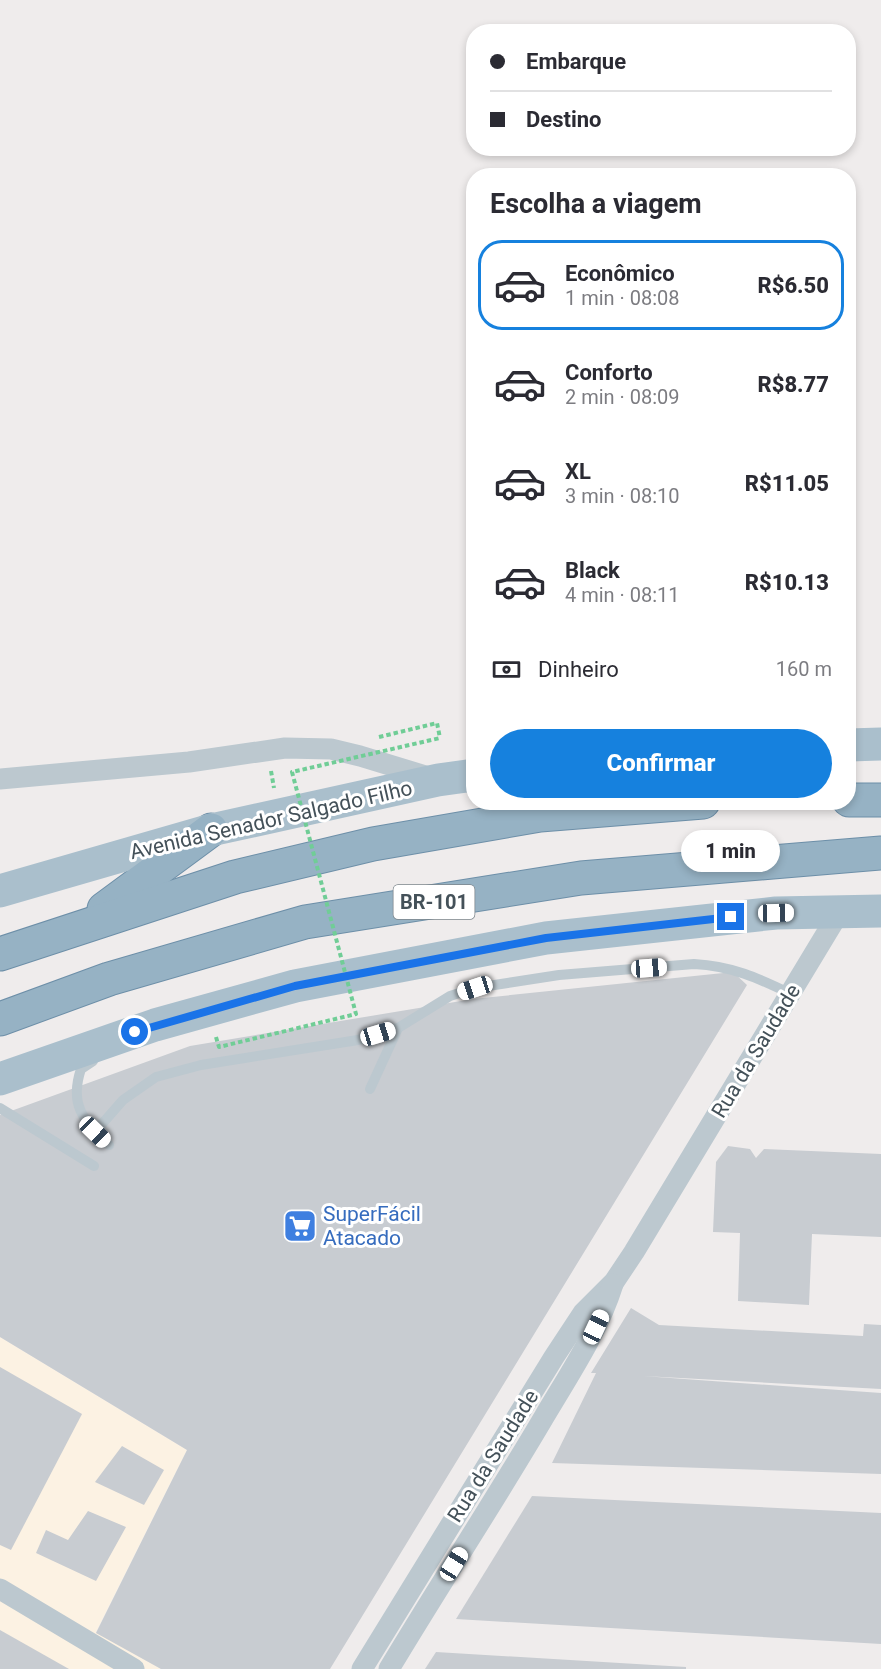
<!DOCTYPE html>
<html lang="pt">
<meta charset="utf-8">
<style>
body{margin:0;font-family:Roboto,sans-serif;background:#f7f7f7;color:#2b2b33;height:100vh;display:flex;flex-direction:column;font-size:22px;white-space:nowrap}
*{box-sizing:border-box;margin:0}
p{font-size:20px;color:#7c7c81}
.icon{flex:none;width:33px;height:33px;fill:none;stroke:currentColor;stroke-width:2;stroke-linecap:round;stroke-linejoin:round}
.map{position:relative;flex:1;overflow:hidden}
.drawer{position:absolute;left:466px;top:168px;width:390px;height:642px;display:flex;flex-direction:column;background:#fff;border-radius:24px;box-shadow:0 3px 9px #0003}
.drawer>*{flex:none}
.guide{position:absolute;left:466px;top:24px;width:390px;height:132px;border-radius:24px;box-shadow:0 3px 9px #0003;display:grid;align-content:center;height:132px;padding:0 24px;background:#fff}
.end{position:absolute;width:27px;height:27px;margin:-14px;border:8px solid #1a73e8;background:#fff;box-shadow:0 0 0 3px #fff}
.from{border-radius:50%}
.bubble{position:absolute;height:42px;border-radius:21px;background:#fff;box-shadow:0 3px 9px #0003;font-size:20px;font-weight:800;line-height:42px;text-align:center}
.car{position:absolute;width:18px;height:36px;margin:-18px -9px;border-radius:8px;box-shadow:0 0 4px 2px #0007;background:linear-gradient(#fff 24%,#345 0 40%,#fff 0 76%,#345 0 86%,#fff 0)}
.guide b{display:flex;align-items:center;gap:21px;height:57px;font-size:22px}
.guide b+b{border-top:2px solid #e1e1e2}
.guide i{width:15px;height:15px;background:#2b2b33}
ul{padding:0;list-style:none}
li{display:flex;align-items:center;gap:18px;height:90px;margin:0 12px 9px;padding:0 12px;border:3px solid transparent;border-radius:24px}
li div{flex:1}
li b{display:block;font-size:22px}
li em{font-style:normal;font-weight:800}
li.selected{border-color:#1681de}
li>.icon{width:54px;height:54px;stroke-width:1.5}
h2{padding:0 24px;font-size:27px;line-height:72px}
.pay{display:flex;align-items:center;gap:15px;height:66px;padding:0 24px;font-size:22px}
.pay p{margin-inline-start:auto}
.primary-button{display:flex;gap:12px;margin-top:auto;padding:12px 24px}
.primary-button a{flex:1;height:69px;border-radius:36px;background:#1681de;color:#fff;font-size:24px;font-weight:800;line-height:69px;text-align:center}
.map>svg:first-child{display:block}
.commercial{fill:#fcf2e3}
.building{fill:#c8ccd1}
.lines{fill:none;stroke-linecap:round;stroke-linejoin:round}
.trunk-casing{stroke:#6d8fa8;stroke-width:35}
.path{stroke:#70cd96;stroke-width:4;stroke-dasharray:4.5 3;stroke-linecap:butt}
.service{stroke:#bcc8cf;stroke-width:10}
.minor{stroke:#bcc8cf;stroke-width:21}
.primary{stroke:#aabfcc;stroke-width:33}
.trunk{stroke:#96b2c4;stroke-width:33}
.path-bridge{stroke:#70cd96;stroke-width:4;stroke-dasharray:4.5 3;stroke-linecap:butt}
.route{stroke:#1a73e8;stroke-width:8}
.labels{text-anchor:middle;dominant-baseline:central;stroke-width:6;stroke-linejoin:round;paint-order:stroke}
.shield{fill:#fff;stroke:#7c858b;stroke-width:1.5}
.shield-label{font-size:20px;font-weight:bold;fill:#445159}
.street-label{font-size:21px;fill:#445159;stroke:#fff}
.shop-label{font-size:21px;fill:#366cbe;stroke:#fff;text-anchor:start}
</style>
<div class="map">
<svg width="881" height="1669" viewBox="0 0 881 1669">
<rect width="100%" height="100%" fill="#efecec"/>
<path class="commercial" d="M 0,1337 L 187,1450 L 96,1632 L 161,1669 L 0,1669 Z"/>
<g class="building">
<path d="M 733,972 L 747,985 L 330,1669 L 161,1669 L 96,1633 L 187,1450 L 0,1337 L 0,1115 L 190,1046 L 473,999 Z"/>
<path d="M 728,1146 L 750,1149 L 756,1158 L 764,1149 L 881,1154 L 881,1237 L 812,1234 L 809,1305 L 738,1301 L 740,1233 L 713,1232 L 716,1162 Z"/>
<path d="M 631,1308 L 659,1325 L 863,1336 L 864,1324 L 881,1325 L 881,1389 L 643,1376 L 881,1393 L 881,1474 L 552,1463 L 596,1373 L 591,1373 Z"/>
<path d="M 0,1367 L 82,1414 L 11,1550 L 0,1545 Z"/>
<path d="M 122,1446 L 164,1470 L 144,1505 L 95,1482 Z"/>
<path d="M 532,1496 L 881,1513 L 881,1644 L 456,1619 Z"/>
<path d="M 88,1511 L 126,1527 L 96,1581 L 36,1553 L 46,1530 L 68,1540 Z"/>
<path d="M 0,1630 L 69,1669 L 0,1669 Z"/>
<path d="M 436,1652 L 686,1667 L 686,1669 L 425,1669 Z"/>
</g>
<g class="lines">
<g class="trunk-casing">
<g id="trunk">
<path d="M 849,800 L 881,800"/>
<path d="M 104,909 L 211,830"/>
<path d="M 0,954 L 235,877 L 373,844 L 540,815 L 703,802"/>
<path d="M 0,1019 L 109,979 L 305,922 L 581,878 L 881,853"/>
</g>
</g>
<g class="path">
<path d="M 379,737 L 437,723 L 440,738"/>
<path d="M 271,771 L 274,788"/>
</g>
<g class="service">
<path d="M 93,1061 L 81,1069 C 69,1105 83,1120 109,1145"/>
<path d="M 370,1089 L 398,1028"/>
<path d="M 0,1108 L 94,1166"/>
<path d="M 95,1132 L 123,1100 L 156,1077 L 201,1065 L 358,1040 L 398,1028 L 450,996 L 475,988 L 559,975 L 694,964 C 732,966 758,978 791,994"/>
</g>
<g class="minor">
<path d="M 0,779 L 189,762 L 285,748 L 331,749 L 360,756 L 432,778"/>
<path d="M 0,1589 L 134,1669"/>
<path d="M 362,1669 L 554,1357 L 583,1313 L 614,1282 L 634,1252 L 840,911"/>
<path d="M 389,1669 C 440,1584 494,1502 544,1417 C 570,1373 598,1332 613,1284"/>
</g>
<g class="primary">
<path d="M 849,745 L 881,744"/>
<path d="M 0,891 L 211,830 L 438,780 L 474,775"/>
<path d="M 0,1079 L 155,1025 L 295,986 L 546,938 L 776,913 L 881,911"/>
</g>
<use href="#trunk" class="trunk"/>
<path class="path-bridge" d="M 216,1037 L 219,1047 L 356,1014 L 292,772 L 440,738"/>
</g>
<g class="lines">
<path class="route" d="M 135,1032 L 295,986 L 546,938 L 731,917"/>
</g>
<defs>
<g id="supermarket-square" transform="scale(1.725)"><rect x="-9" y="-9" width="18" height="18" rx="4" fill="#3f7fe0" stroke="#fff"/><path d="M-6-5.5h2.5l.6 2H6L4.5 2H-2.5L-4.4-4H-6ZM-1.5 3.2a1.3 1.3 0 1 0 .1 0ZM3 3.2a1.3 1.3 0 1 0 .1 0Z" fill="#fff"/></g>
</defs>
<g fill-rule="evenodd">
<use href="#supermarket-square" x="300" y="1226"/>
</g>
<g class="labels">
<rect class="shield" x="393.5" y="885" width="81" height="34" rx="4.5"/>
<g class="shield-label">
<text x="434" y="902">BR-101</text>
</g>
<g class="street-label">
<text transform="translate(271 820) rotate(-13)">Avenida Senador Salgado Filho</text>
<text transform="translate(756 1051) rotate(-59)">Rua da Saudade</text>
<text transform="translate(493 1456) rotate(-58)">Rua da Saudade</text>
</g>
<g class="shop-label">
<text x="323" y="1214">SuperFácil<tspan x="323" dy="24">Atacado</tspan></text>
</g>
</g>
</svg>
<i class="end from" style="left:135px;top:1032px"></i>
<i class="end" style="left:731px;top:917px"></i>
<div class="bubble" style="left:681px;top:830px;width:99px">1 min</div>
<i class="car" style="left:776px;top:913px;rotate:89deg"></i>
<i class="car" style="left:649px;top:968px;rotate:86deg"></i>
<i class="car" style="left:475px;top:988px;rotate:252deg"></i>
<i class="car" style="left:378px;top:1034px;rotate:73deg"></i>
<i class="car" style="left:95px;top:1132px;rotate:134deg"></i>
<i class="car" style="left:596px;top:1327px;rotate:25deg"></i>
<i class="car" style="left:454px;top:1564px;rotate:32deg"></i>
<div class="guide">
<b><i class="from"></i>Embarque</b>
<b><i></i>Destino</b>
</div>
<section class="drawer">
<h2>Escolha a viagem</h2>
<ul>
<li class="selected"><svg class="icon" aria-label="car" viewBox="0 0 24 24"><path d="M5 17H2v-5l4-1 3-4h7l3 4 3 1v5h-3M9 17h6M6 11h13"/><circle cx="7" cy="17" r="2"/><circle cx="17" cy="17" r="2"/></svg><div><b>Econômico</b><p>1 min · 08:08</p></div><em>R$6.50</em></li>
<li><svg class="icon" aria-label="car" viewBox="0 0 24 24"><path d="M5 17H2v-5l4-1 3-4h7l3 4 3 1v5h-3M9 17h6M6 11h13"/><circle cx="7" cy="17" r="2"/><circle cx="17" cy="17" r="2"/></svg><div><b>Conforto</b><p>2 min · 08:09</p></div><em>R$8.77</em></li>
<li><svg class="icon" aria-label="car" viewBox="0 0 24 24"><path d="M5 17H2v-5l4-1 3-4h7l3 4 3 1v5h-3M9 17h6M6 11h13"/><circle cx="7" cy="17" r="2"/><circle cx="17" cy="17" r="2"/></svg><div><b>XL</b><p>3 min · 08:10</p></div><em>R$11.05</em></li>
<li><svg class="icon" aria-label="car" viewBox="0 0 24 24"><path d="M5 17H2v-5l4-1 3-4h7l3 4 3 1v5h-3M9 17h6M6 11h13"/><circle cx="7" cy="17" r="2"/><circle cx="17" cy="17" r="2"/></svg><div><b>Black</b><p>4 min · 08:11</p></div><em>R$10.13</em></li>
</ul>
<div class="pay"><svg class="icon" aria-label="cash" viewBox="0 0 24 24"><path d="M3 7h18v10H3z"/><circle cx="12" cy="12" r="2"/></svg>Dinheiro<p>160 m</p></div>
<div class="primary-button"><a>Confirmar</a></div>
</section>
</div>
